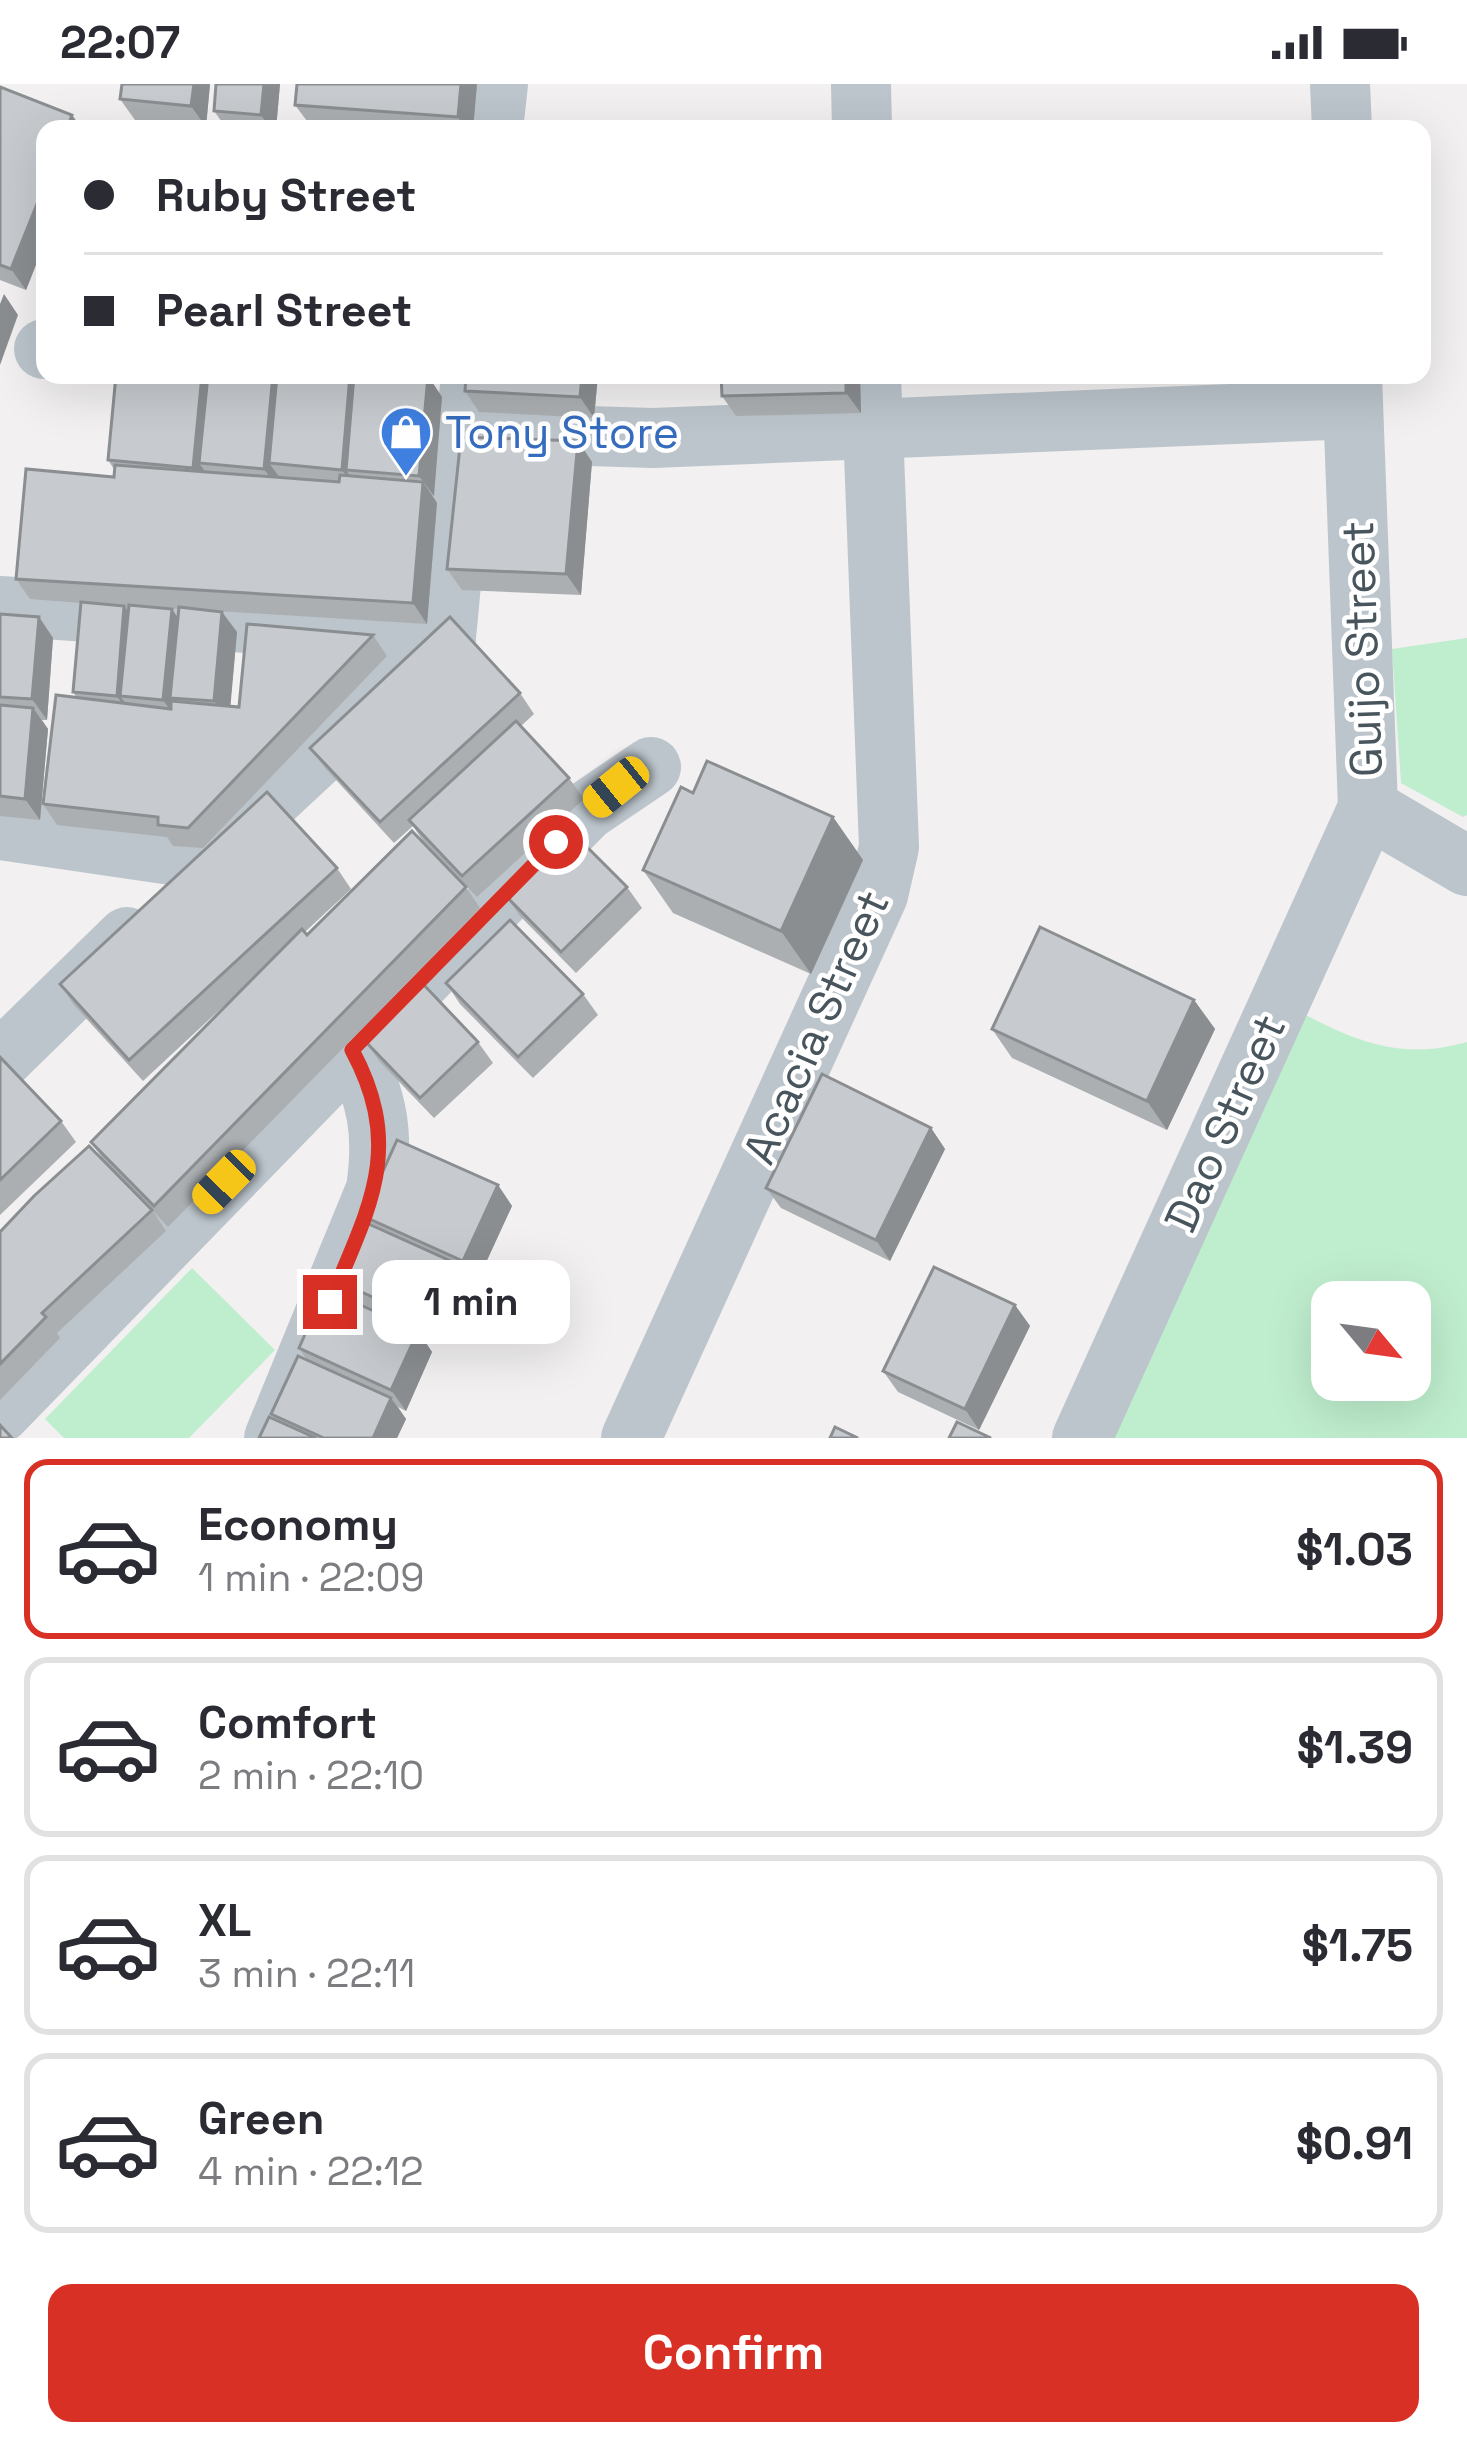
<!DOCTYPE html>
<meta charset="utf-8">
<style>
body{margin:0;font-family:"Space Grotesk",sans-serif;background:#f2f2f3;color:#2b2b33;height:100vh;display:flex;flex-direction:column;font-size:45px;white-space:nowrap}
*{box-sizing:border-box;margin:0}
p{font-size:39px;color:#7c7c81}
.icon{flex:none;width:66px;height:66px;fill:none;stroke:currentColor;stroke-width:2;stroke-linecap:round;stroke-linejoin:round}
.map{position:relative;height:1354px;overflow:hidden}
.drawer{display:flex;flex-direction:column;background:#fff;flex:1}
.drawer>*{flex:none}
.banner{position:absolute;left:36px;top:36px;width:1395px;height:264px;border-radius:24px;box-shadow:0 12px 48px #0002;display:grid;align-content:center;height:264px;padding:0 48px;background:#fff}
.needle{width:78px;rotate:119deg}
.controls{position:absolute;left:1311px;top:1197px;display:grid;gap:24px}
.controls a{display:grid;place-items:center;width:120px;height:120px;border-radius:24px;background:#fff;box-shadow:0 12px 48px #0002;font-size:60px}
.end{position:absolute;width:54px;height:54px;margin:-27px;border:15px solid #d93025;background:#fff;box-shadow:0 0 0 6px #fff}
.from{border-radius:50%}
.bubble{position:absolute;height:84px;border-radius:24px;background:#fff;box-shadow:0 12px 48px #0002;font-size:39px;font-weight:600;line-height:84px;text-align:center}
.car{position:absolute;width:36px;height:72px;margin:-36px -18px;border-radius:15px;box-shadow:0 0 9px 3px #0007;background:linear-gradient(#f5c518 24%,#345 0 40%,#f5c518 0 76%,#345 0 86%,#f5c518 0)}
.banner b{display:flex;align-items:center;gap:42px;height:114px;font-size:45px}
.banner b+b{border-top:3px solid #e1e1e2}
.banner i{width:30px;height:30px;background:#2b2b33}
ul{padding:21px 0 0;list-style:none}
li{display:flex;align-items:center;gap:36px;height:180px;margin:0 24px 18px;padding:0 24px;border:6px solid #e1e1e2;border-radius:24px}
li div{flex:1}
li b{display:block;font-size:45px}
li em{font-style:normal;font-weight:600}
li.current{border-color:#d93025}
li>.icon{width:108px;height:108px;stroke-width:1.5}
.action{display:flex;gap:24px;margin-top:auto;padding:24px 48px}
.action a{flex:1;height:138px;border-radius:24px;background:#d93025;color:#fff;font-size:48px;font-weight:600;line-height:138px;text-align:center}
.status{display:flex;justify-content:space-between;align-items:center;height:84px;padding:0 60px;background:#fff;direction:ltr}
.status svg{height:33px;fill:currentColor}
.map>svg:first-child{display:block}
.green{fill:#bfeece;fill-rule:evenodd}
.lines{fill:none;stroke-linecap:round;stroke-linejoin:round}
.minor{stroke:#bcc5cc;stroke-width:60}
.wall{fill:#abafb2;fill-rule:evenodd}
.shaded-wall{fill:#8b8e91}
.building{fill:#c7cbcf;stroke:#8b8e91;stroke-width:3}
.route{stroke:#d93025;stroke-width:15}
.labels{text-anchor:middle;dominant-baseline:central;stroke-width:9;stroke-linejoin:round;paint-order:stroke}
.shop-label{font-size:45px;fill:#366cbe;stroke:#fff;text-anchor:start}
.street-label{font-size:45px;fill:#48555d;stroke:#fff}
</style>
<div class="status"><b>22:07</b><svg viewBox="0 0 49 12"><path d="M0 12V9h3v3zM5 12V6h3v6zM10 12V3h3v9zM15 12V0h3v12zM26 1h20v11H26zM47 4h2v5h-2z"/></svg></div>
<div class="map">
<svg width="1467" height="1354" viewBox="0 0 1467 1354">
<rect width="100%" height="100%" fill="#f2f0f0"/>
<g class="green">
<path d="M 1467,554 L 1467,731 L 1463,733 L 1401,699 L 1392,565 Z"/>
<path d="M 1296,926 C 1355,957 1400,977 1467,958 L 1467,1354 L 1099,1354 ZM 1332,1218 L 1410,1218 L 1410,1296 L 1332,1296 Z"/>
<path d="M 192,1184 L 275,1266 L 189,1354 L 64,1354 L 45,1335 Z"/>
</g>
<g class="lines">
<g class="minor">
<path d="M 861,0 L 862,45"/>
<path d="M 1340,0 L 1342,45"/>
<path d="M 493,45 L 498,0"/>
<path d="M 44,265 L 45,265"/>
<path d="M 1352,291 L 1368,724 L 1467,782"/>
<path d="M 464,348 L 653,354 L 1353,325"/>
<path d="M 0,522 L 446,553"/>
<path d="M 0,746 L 206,776"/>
<path d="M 213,770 L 446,553 L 471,291"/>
<path d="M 0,977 L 127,853"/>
<path d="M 0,1329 L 526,788 L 586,727 L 651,683"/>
<path d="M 274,1354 L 376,1105 C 384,1051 378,1013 352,966"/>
<path d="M 631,1354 L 878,811 L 889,763 L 871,291"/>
<path d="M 1082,1354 L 1368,724"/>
</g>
</g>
<g class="wall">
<path d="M 210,0 L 206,43 L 135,36 L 120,15 Z"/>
<path d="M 216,0 L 280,0 L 276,45 L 227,45 L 214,27 Z"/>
<path d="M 297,0 L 477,0 L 473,45 L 357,45 L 310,41 L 295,21 Z"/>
<path d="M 0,3 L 72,31 L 82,45 L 45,45 L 45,158 L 26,206 L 0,196 Z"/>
<path d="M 466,291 L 598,291 L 594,334 L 479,328 L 465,307 Z"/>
<path d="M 721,291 L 860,291 L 861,329 L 736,332 L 722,312 Z"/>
<path d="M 428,292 L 442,313 L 433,412 L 437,419 L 427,540 L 217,527 L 222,528 L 237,548 L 230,622 L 239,623 L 373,551 L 387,572 L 203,764 L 173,762 L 167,753 L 57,741 L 43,720 L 77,614 L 73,608 L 81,519 L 30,515 L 16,495 L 114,393 L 114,385 L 108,376 ZM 139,522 L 179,525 L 178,534 Z"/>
<path d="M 578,357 L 592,378 L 581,511 L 462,506 L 447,485 Z"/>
<path d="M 0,530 L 39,533 L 53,554 L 47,636 L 42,636 L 48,645 L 40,736 L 0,732 Z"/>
<path d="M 520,609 L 534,630 L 521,642 L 569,694 L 584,715 L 477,813 L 423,757 L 413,742 L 394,759 L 325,684 L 310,664 Z"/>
<path d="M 693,709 L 833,733 L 863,776 L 811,890 L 673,829 L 643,786 Z"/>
<path d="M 337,784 L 351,805 L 305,848 L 307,851 L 466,803 L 480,824 L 168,1143 L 153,1127 L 166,1147 L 57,1249 L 60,1254 L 0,1316 L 0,1148 L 105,1078 L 91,1058 L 241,906 L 143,997 L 74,921 L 60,900 Z"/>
<path d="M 627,803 L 642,824 L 576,889 L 520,832 L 505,811 Z"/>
<path d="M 446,899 L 583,910 L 598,931 L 533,994 L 460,920 Z"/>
<path d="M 1194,916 L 1215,945 L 1167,1046 L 1012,974 L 992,945 Z"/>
<path d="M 365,957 L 478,958 L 493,979 L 434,1034 L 380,978 Z"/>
<path d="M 0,973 L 61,1037 L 76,1058 L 0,1131 Z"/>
<path d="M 931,1044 L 945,1065 L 890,1177 L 781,1124 L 766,1104 Z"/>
<path d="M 498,1101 L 512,1122 L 477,1198 L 464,1192 L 469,1199 L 442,1259 L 418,1248 L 432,1268 L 406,1327 L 398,1323 L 406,1335 L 397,1354 L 259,1354 L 275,1335 L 271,1330 L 307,1276 L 299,1264 L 350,1217 L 335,1196 L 368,1139 L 363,1132 Z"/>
<path d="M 1015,1221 L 1030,1242 L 979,1346 L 898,1308 L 883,1287 Z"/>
</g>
<g class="shaded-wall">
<path d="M 194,0 L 210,0 L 206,43 L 191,22 Z"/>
<path d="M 264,0 L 280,0 L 276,45 L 271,45 L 261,31 Z"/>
<path d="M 461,0 L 477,0 L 473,45 L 466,45 L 458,33 Z"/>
<path d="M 72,31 L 82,45 L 67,45 Z"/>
<path d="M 45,100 L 45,158 L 26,206 L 11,185 Z"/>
<path d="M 4,210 L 18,231 L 0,281 L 0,220 Z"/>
<path d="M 202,291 L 215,291 L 199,379 L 209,393 L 208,404 L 193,384 Z"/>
<path d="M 273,291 L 279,291 L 269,379 L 280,394 L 279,406 L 264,385 Z"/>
<path d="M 350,291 L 354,291 L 346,386 L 357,402 L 357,407 L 342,386 Z"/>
<path d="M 582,291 L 598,291 L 594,334 L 580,313 Z"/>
<path d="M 846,291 L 860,291 L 861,329 L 846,309 Z"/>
<path d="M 428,292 L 442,313 L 434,412 L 419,392 Z"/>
<path d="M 578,357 L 592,378 L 581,511 L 566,490 Z"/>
<path d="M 423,398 L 437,419 L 427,540 L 413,519 Z"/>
<path d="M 124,522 L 139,543 L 120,612 L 132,628 L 131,633 L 117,612 Z"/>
<path d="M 172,525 L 186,546 L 170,614 L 179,626 L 178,637 L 163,616 Z"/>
<path d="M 222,528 L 237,548 L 229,638 L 214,617 Z"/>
<path d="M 39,533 L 53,554 L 47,636 L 32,615 Z"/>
<path d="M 33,624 L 48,645 L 40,736 L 25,715 Z"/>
<path d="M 833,733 L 863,776 L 811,890 L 781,847 Z"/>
<path d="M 1194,916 L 1215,945 L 1167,1046 L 1147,1017 Z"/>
<path d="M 931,1044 L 945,1065 L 890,1177 L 876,1156 Z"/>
<path d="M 498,1101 L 512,1122 L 477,1198 L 463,1177 Z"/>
<path d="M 455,1179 L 469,1199 L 442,1259 L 428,1238 Z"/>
<path d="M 1015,1221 L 1030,1242 L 979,1346 L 965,1325 Z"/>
<path d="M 418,1247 L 432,1268 L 406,1327 L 391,1306 Z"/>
<path d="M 391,1314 L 406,1335 L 397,1354 L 373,1354 Z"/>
</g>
<g class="building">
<path d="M 122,0 L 194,0 L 191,22 L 120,15 Z"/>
<path d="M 216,0 L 264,0 L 261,31 L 214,27 Z"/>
<path d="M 297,0 L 461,0 L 458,33 L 295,21 Z"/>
<path d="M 0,3 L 72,31 L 67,45 L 45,45 L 45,100 L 11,185 L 0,181 Z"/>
<path d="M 110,40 L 180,45 L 109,45 Z"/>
<path d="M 116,291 L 202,291 L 193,384 L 108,376 Z"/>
<path d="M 208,291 L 273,291 L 264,385 L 199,379 Z"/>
<path d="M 277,291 L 350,291 L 342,386 L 269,379 Z"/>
<path d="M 354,291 L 428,292 L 419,392 L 346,386 Z"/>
<path d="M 466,291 L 582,291 L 580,313 L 465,307 Z"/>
<path d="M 721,291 L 846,291 L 846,309 L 722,312 Z"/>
<path d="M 461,353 L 578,357 L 566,490 L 447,485 Z"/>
<path d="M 115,381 L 339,398 L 340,391 L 423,398 L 413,519 L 16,495 L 26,385 L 114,393 Z"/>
<path d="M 81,518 L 124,522 L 117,612 L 73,608 Z"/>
<path d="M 129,521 L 172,525 L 163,616 L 120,612 Z"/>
<path d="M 179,523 L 222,528 L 214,617 L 170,614 Z"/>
<path d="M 0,530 L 39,533 L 32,615 L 0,613 Z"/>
<path d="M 450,533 L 520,609 L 380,738 L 310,664 Z"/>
<path d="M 247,540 L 373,551 L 188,744 L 158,741 L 158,733 L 43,720 L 56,611 L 171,625 L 171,617 L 239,623 Z"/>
<path d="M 0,621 L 33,624 L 25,715 L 0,712 Z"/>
<path d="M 516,637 L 569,694 L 462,792 L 409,736 Z"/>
<path d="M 707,677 L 833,733 L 781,847 L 643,786 L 681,703 L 693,709 Z"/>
<path d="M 267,708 L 337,784 L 129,976 L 60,900 Z"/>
<path d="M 412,747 L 466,803 L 154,1122 L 91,1058 L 302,845 L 307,851 Z"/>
<path d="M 571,747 L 627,803 L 561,868 L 505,811 Z"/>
<path d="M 510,836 L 583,910 L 518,973 L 446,899 Z"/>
<path d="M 1040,843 L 1194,916 L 1147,1017 L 992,945 Z"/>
<path d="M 423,900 L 478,958 L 420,1014 L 365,957 Z"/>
<path d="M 0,973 L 61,1037 L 0,1096 Z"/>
<path d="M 822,990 L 931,1044 L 876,1156 L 766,1104 Z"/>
<path d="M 397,1056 L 498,1101 L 463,1177 L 363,1132 Z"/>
<path d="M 89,1062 L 152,1126 L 42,1229 L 46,1233 L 0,1280 L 0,1148 L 34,1112 Z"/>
<path d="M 362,1137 L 455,1179 L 428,1238 L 335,1196 Z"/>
<path d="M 934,1183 L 1015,1221 L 965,1325 L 883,1287 Z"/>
<path d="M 325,1205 L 418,1247 L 391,1306 L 299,1264 Z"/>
<path d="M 298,1272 L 391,1314 L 373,1354 L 324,1354 L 271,1330 Z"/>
<path d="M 269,1333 L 316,1354 L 259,1354 Z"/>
<path d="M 957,1338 L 991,1354 L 949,1354 Z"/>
<path d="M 0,1341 L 12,1354 L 0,1354 Z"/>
<path d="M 835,1343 L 858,1354 L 830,1354 Z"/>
</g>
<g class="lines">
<path class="route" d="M 330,1218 C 369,1123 405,1065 352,966 L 556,758"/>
</g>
<defs>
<g id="shop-pin" transform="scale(2.7)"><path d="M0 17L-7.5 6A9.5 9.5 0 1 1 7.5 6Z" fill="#3f7fe0" stroke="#fff"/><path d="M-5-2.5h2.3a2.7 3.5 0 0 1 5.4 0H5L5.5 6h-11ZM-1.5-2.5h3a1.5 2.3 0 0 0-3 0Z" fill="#fff"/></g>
</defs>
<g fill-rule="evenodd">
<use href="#shop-pin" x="406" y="348"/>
</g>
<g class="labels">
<g class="shop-label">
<text x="445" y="348">Tony Store</text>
</g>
<g class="street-label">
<text transform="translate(1362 565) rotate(-92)">Guijo Street</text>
<text transform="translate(816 943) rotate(-66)">Acacia Street</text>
<text transform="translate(1225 1039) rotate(-66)">Dao Street</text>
</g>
</g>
</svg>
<div class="controls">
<a><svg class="needle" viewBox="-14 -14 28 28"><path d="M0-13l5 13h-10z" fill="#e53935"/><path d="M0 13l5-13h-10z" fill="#7c7c81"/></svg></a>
</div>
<i class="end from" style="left:556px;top:758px"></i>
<i class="end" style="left:330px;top:1218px"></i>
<div class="bubble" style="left:372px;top:1176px;width:198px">1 min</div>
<i class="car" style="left:616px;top:703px;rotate:231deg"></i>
<i class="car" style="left:224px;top:1098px;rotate:224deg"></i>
<div class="banner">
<b><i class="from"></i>Ruby Street</b>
<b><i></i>Pearl Street</b>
</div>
</div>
<section class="drawer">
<ul>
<li class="current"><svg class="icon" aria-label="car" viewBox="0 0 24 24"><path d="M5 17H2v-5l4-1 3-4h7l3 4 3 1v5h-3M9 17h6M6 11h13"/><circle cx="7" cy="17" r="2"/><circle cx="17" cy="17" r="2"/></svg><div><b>Economy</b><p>1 min · 22:09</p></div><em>$1.03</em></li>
<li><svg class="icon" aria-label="car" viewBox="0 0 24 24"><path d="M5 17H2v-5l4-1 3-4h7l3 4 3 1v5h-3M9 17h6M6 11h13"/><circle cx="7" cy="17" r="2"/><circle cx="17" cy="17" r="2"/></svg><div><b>Comfort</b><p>2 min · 22:10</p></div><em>$1.39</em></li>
<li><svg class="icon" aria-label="car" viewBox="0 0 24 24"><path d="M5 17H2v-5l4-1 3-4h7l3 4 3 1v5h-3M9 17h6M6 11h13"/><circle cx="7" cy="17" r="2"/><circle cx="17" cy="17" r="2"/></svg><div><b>XL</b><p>3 min · 22:11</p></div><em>$1.75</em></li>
<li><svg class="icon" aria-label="car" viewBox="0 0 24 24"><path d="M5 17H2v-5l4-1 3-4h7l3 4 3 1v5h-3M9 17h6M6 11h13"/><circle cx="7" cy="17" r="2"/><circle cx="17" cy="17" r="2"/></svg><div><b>Green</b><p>4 min · 22:12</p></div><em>$0.91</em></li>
</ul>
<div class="action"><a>Confirm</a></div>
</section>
